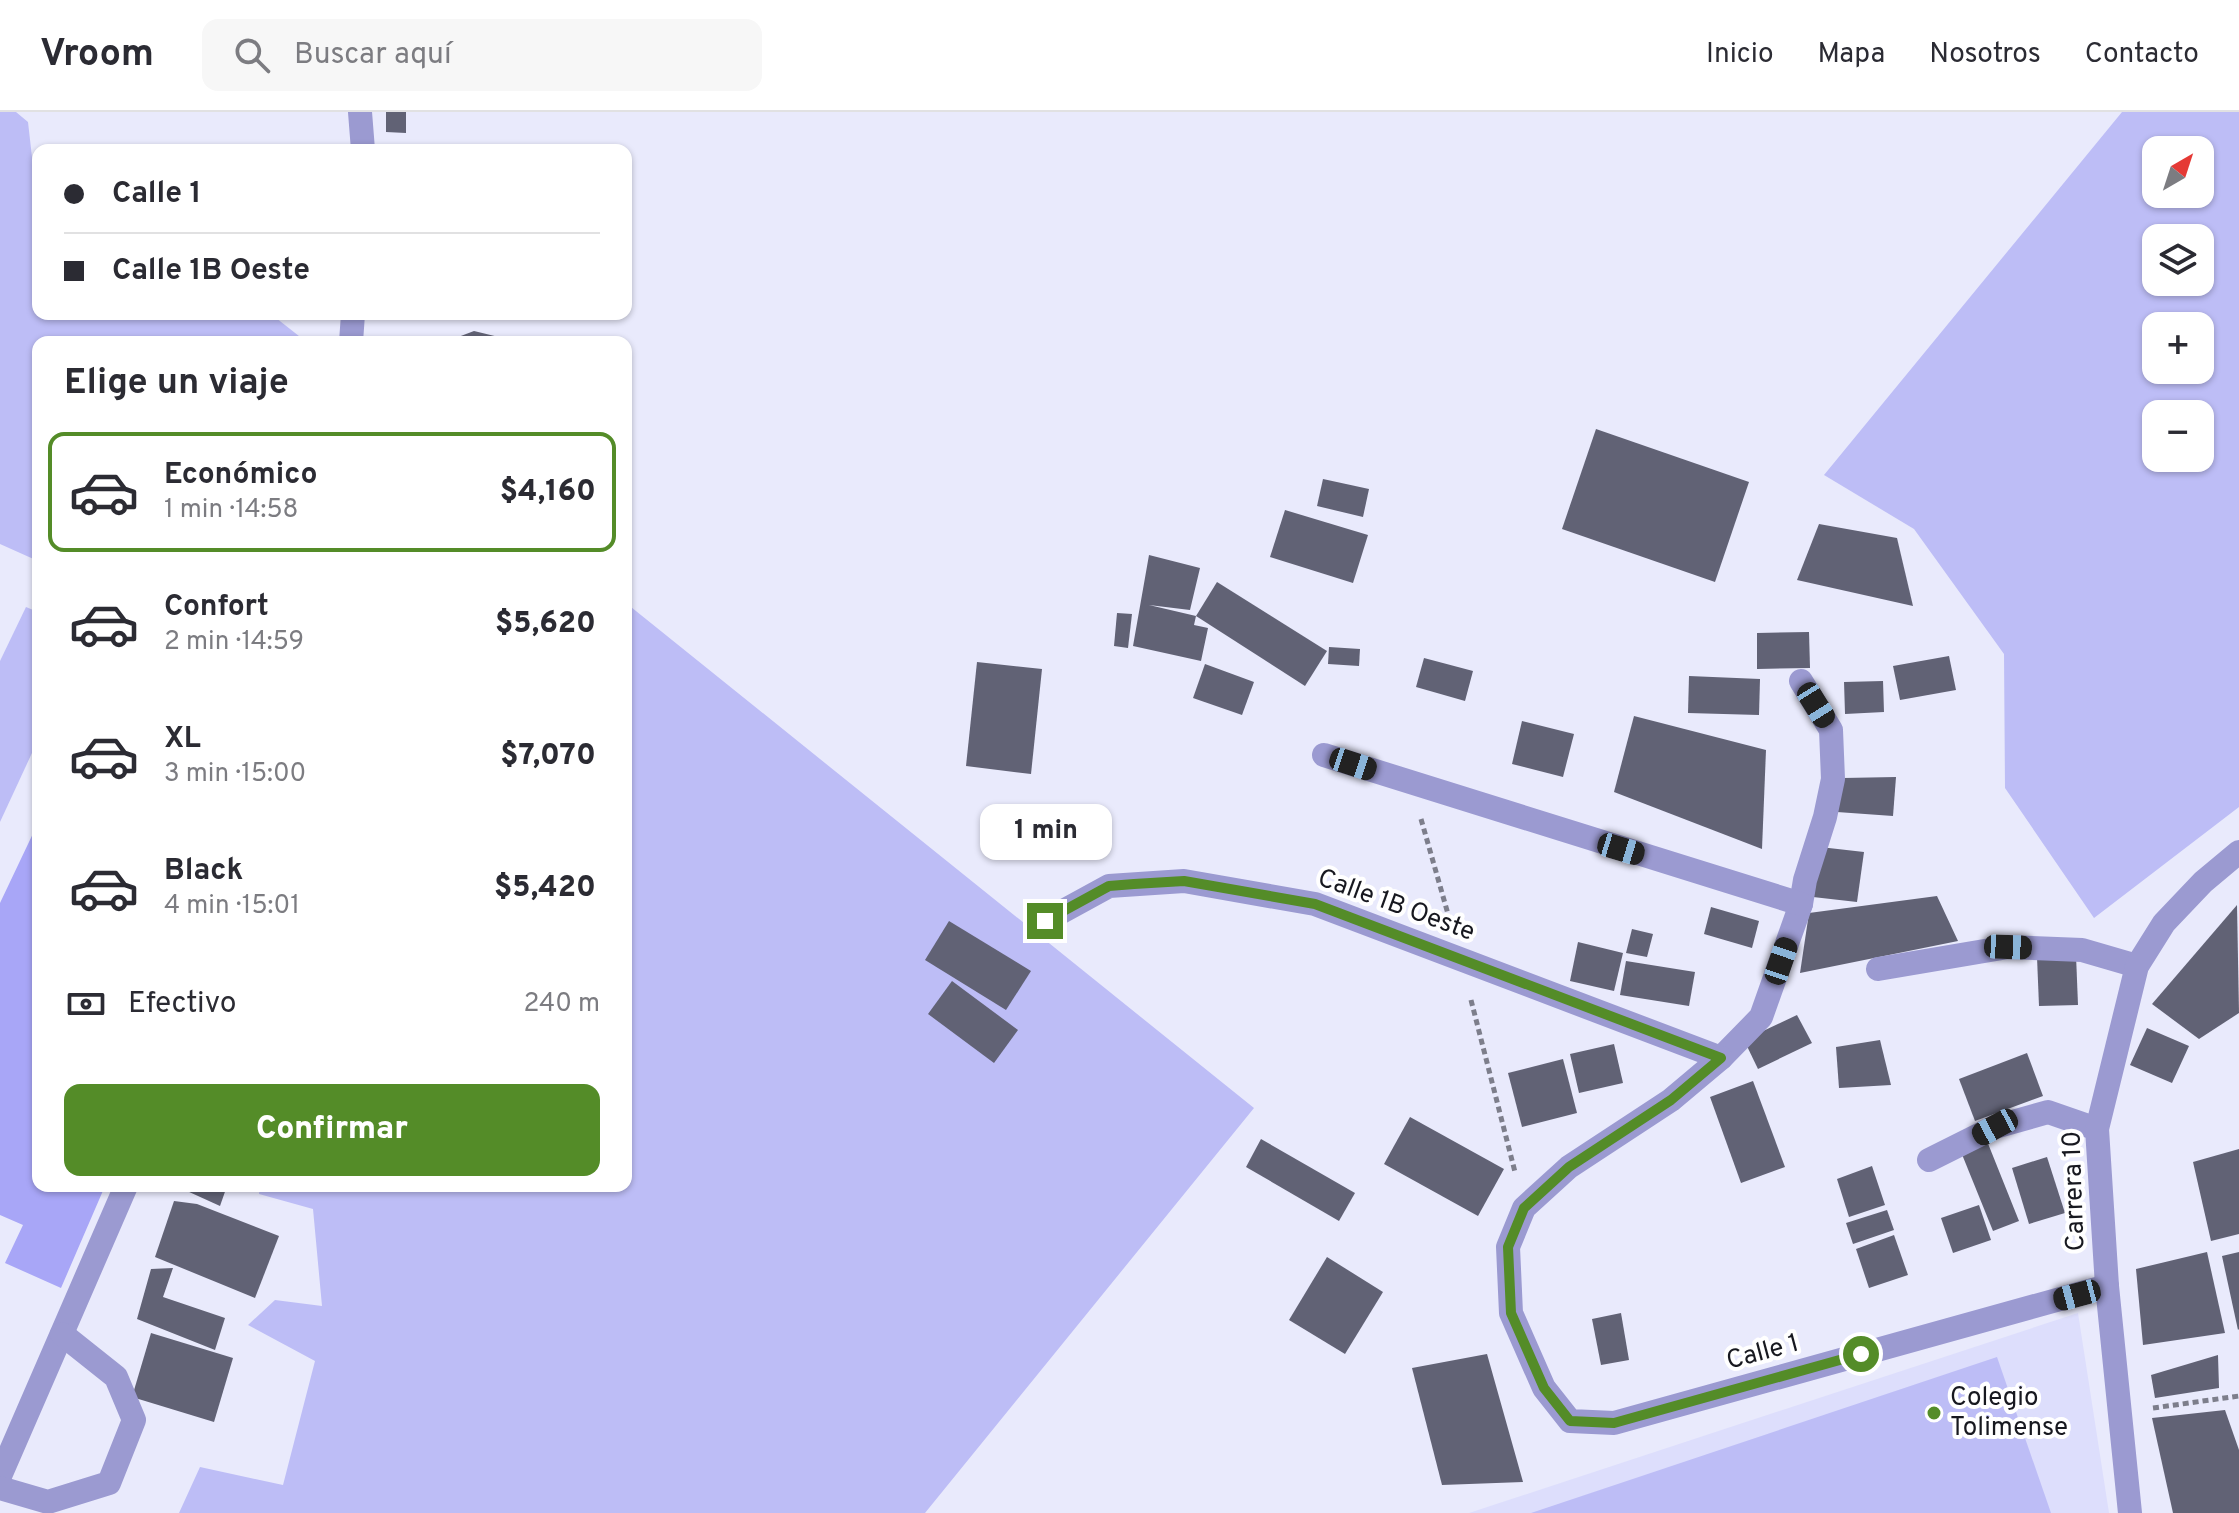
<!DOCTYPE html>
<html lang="es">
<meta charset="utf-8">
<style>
body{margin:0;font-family:Overpass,sans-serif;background:#f7f7f7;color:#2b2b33;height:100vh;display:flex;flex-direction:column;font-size:30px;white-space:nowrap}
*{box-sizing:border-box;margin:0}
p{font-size:26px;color:#7c7c81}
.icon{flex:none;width:44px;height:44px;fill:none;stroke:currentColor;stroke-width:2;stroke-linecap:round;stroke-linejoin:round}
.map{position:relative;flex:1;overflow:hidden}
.sheet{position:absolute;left:32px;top:224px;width:600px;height:856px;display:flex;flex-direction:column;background:#fff;border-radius:16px;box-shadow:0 2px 6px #0004}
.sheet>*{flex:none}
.top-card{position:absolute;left:32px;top:32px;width:600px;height:176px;border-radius:16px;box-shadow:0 2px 6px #0004;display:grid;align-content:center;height:176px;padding:0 32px;background:#fff}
.needle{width:52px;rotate:39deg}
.controls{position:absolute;left:2142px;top:24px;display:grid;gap:16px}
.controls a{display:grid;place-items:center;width:72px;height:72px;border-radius:16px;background:#fff;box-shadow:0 2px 6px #0004;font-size:40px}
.end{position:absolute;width:36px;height:36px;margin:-18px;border:10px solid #548c28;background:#fff;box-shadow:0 0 0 4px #fff}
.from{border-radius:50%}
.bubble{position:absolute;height:56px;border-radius:16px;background:#fff;box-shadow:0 2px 6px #0004;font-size:26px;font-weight:800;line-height:56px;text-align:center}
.car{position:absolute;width:24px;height:48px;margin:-24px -12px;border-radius:10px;box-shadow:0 0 6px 2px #0007;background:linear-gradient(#222 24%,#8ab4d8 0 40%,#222 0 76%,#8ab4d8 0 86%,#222 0)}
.top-card b{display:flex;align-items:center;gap:28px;height:76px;font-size:30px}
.top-card b+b{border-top:2px solid #e1e1e2}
.top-card i{width:20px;height:20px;background:#2b2b33}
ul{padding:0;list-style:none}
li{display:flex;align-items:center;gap:24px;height:120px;margin:0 16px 12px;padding:0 16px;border:4px solid transparent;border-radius:16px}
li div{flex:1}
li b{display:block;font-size:30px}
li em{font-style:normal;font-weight:800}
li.on{border-color:#548c28}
li>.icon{width:72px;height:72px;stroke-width:1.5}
h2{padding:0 32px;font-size:36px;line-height:96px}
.pay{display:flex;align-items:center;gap:20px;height:88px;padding:0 32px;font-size:30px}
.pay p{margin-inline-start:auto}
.button{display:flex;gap:16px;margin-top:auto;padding:16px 32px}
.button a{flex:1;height:92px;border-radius:16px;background:#548c28;color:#fff;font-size:32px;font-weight:800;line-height:92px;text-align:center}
header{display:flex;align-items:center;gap:48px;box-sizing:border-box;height:112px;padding:0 40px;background:#fff;border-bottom:2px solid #e1e1e2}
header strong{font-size:38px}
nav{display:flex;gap:44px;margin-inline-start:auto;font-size:28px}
.search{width:560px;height:72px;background:#f7f7f7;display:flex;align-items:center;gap:20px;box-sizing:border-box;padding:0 28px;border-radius:16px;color:#7c7c81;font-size:30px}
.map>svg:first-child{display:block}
.built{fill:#dddefc}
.green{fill:#bdbdf6;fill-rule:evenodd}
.water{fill:#a8a6f7}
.building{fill:#616275}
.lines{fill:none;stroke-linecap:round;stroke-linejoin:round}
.path{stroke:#7d7e8b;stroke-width:5;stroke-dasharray:6 4;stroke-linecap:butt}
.minor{stroke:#9b9ad1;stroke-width:24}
.route{stroke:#548c28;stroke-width:10}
.poi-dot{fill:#548c28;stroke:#fff;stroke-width:3}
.labels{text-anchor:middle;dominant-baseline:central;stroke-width:8;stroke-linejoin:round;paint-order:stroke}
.street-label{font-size:26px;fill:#17181f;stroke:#fff}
.poi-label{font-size:26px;fill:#17181f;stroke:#fff;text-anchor:start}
</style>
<header>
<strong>Vroom</strong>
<div class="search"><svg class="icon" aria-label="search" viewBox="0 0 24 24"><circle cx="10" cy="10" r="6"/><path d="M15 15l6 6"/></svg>Buscar aquí</div>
<nav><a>Inicio</a><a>Mapa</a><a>Nosotros</a><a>Contacto</a></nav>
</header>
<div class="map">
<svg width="2239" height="1401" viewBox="0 0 2239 1401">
<rect width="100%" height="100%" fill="#e9eafc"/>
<path class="built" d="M 2078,1201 L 2109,1401 L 1469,1401 Z"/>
<g class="green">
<path d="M 0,0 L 16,0 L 28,10 L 38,98 L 38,202 L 271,202 L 304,228 L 304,230 L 38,230 L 38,449 L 0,432 Z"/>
<path d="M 2122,0 L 2239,0 L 2239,695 L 2094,806 L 2005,676 L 2004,542 L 1914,417 L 1824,363 ZM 2200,38 L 2200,82 L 2156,82 L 2156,38 ZM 2200,126 L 2200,170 L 2156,170 L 2156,126 ZM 2200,214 L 2200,258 L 2156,258 L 2156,214 ZM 2200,302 L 2200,346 L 2156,346 L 2156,302 Z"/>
<path d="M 626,491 L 1254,996 L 925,1401 L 179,1401 L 200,1355 L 283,1373 L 315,1249 L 248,1213 L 275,1188 L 322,1194 L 313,1097 L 259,1082 L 260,1074 L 626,1074 Z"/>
<path d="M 26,495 L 38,500 L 38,628 L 0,710 L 0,549 Z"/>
<path d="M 1997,1245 L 2051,1401 L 1531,1401 Z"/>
</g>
<path class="water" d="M 38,711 L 38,1074 L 105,1074 L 61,1176 L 5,1151 L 23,1113 L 0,1103 L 0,791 Z"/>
<g class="building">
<path d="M 386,0 L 406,0 L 406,21 L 386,20 Z"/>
<path d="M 474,219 L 515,229 L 515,230 L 445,230 Z"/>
<path d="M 1596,317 L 1749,370 L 1715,470 L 1562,417 Z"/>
<path d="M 1323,367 L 1369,377 L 1363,405 L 1317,394 Z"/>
<path d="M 1285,398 L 1368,423 L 1353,471 L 1270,445 Z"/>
<path d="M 1819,412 L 1897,426 L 1913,494 L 1797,468 Z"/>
<path d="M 1149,443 L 1200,456 L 1190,498 L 1149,493 L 1196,504 L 1194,513 L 1208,516 L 1201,549 L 1133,534 Z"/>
<path d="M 1217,470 L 1327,539 L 1305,574 L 1196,504 Z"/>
<path d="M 1117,501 L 1132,502 L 1128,536 L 1114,534 Z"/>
<path d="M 1809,520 L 1810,556 L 1757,557 L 1757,521 Z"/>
<path d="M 1329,535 L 1360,537 L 1359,554 L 1328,552 Z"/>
<path d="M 1949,544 L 1956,578 L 1900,588 L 1893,554 Z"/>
<path d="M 1424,546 L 1473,559 L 1465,589 L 1416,575 Z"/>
<path d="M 977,550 L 1042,557 L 1031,662 L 966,654 Z"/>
<path d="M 1205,552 L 1254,570 L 1242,603 L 1193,586 Z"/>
<path d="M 1689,564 L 1760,567 L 1759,603 L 1688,601 Z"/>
<path d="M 1883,569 L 1884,600 L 1845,602 L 1844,570 Z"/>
<path d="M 1634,604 L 1766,638 L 1762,737 L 1614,680 Z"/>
<path d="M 1522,609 L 1574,622 L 1563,665 L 1512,652 Z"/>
<path d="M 1896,665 L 1893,704 L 1837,700 L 1843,666 Z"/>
<path d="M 1820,735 L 1864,740 L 1857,790 L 1813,785 Z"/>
<path d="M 1937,784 L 1958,829 L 1800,861 L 1809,801 Z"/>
<path d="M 2237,793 L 2239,901 L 2199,927 L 2152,892 Z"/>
<path d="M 1711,795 L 1759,809 L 1752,836 L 1704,822 Z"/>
<path d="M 949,809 L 1031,859 L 1006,898 L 925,848 Z"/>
<path d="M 1632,817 L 1653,822 L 1647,845 L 1626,841 Z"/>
<path d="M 1578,830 L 1623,841 L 1614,879 L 1570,869 Z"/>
<path d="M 2076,843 L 2078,893 L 2039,894 L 2037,845 Z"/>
<path d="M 1626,849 L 1695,860 L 1689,894 L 1620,883 Z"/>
<path d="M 952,869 L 1018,918 L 994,951 L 928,902 Z"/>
<path d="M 1797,903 L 1812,931 L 1758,957 L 1744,928 Z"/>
<path d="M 2147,916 L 2189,934 L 2172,971 L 2130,953 Z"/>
<path d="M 1880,928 L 1891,973 L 1839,976 L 1836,935 Z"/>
<path d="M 1614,932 L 1623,971 L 1579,981 L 1570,942 Z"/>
<path d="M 2027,941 L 2043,984 L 1975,1009 L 1959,967 Z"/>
<path d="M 1563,947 L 1577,1001 L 1522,1015 L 1508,961 Z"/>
<path d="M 1753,969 L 1785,1055 L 1741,1071 L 1710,985 Z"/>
<path d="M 1410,1005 L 1504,1057 L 1478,1104 L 1384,1052 Z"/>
<path d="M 1985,1024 L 2019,1109 L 1993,1119 L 1959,1035 Z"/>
<path d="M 1261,1027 L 1355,1081 L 1339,1109 L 1246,1055 Z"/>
<path d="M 2239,1037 L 2239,1122 L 2211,1129 L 2193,1050 Z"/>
<path d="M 2047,1045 L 2065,1101 L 2029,1112 L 2012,1056 Z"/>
<path d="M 1872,1054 L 1885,1093 L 1849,1105 L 1837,1067 Z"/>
<path d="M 176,1074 L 227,1074 L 220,1094 Z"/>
<path d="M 174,1089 L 197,1092 L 279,1124 L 255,1186 L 155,1145 Z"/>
<path d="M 1979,1093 L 1991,1128 L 1953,1141 L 1941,1106 Z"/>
<path d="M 1887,1098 L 1894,1118 L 1853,1132 L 1846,1111 Z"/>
<path d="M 1894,1123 L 1908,1163 L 1869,1176 L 1856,1137 Z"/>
<path d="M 2207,1140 L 2225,1221 L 2143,1233 L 2136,1157 Z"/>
<path d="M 2239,1140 L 2239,1217 L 2238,1218 L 2222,1144 Z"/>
<path d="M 1327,1145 L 1383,1180 L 1345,1242 L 1289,1208 Z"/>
<path d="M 173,1156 L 163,1185 L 225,1206 L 215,1238 L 137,1207 L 151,1157 Z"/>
<path d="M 1621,1201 L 1629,1248 L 1601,1253 L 1592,1207 Z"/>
<path d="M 151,1221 L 233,1246 L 214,1310 L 132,1285 Z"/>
<path d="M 1487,1242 L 1523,1370 L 1442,1373 L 1412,1256 Z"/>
<path d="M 2218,1243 L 2219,1276 L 2155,1286 L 2151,1263 Z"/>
<path d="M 2225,1298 L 2239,1338 L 2239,1401 L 2173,1401 L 2152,1306 Z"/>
</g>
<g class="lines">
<g class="path">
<path d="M 1421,707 L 1450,809"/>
<path d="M 1471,888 L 1515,1060"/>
<path d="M 2153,1296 L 2239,1284"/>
</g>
<g class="minor">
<path d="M 360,0 L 363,38"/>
<path d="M 351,230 L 353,202"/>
<path d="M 1801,569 L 1831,618 L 1833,667 L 1825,705 L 1805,768 L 1801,792 L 1761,905 L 1721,946 L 1671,988 L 1569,1055 L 1524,1096 L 1508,1135 L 1511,1201 L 1544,1276 L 1570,1309 L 1614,1311 L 2107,1174"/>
<path d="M 1324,643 L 1801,792"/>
<path d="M 1045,809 L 1109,774 L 1184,769 L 1315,792 L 1721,946"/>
<path d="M 1878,857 L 2008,835 L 2082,838 L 2137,854"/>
<path d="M 1929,1048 L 1995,1015 L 2048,1000 L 2097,1017"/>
<path d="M 0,1364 L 126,1074"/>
<path d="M 0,1376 L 48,1390 L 109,1371 L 134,1308 L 116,1265 L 62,1222"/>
<path d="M 2130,1401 L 2107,1174 L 2097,1017 L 2137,854 L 2164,811 L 2203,770 L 2239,740"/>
</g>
</g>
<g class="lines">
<path class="route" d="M 1045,809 L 1109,774 L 1134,772 L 1184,769 L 1315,792 L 1721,946 L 1671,988 L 1569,1055 L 1524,1096 L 1508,1135 L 1511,1201 L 1544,1276 L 1570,1309 L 1614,1311 L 1861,1242"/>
</g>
<circle class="poi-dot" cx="1934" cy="1301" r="8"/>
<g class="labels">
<g class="street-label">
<text transform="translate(1396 794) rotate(20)">Calle 1B Oeste</text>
<text transform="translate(2075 1079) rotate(-92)">Carrera 10</text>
<text transform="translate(1763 1241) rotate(-15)">Calle 1</text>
</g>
<g class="poi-label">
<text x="1950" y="1286">Colegio<tspan x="1950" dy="30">Tolimense</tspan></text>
</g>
</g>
</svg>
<div class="controls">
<a><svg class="needle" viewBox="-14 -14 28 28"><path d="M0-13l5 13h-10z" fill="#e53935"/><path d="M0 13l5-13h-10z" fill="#7c7c81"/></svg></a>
<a><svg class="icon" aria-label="layers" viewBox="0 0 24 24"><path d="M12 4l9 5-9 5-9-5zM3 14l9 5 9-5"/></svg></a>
<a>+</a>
<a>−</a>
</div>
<i class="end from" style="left:1861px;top:1242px"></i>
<i class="end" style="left:1045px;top:809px"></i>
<div class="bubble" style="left:980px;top:692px;width:132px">1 min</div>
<i class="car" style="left:1816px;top:593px;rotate:148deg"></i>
<i class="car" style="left:1353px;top:652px;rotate:108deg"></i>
<i class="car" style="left:1621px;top:737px;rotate:107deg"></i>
<i class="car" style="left:2008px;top:835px;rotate:92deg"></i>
<i class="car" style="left:1781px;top:849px;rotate:19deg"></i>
<i class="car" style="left:1995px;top:1015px;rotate:242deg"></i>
<i class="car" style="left:2077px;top:1183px;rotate:255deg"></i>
<div class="top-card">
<b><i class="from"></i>Calle 1</b>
<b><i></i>Calle 1B Oeste</b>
</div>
<section class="sheet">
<h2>Elige un viaje</h2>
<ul>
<li class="on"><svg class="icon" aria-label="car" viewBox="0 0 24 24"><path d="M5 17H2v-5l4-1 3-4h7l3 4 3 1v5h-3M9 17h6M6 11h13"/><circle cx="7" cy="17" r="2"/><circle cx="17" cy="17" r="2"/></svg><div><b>Económico</b><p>1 min · 14:58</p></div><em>$4,160</em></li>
<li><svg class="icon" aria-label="car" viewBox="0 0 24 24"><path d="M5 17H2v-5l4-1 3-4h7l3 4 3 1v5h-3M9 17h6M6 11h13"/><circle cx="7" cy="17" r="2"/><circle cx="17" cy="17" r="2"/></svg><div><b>Confort</b><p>2 min · 14:59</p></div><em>$5,620</em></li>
<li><svg class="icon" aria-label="car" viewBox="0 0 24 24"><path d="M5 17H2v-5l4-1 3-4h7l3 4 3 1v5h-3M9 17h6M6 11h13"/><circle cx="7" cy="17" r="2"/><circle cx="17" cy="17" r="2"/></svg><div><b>XL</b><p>3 min · 15:00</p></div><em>$7,070</em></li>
<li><svg class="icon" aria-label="car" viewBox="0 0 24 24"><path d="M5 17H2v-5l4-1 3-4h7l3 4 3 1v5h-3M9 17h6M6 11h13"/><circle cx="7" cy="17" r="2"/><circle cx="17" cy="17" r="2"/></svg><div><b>Black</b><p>4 min · 15:01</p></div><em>$5,420</em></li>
</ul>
<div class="pay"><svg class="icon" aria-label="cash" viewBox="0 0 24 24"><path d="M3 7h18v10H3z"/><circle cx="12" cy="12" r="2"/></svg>Efectivo<p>240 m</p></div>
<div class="button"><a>Confirmar</a></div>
</section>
</div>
